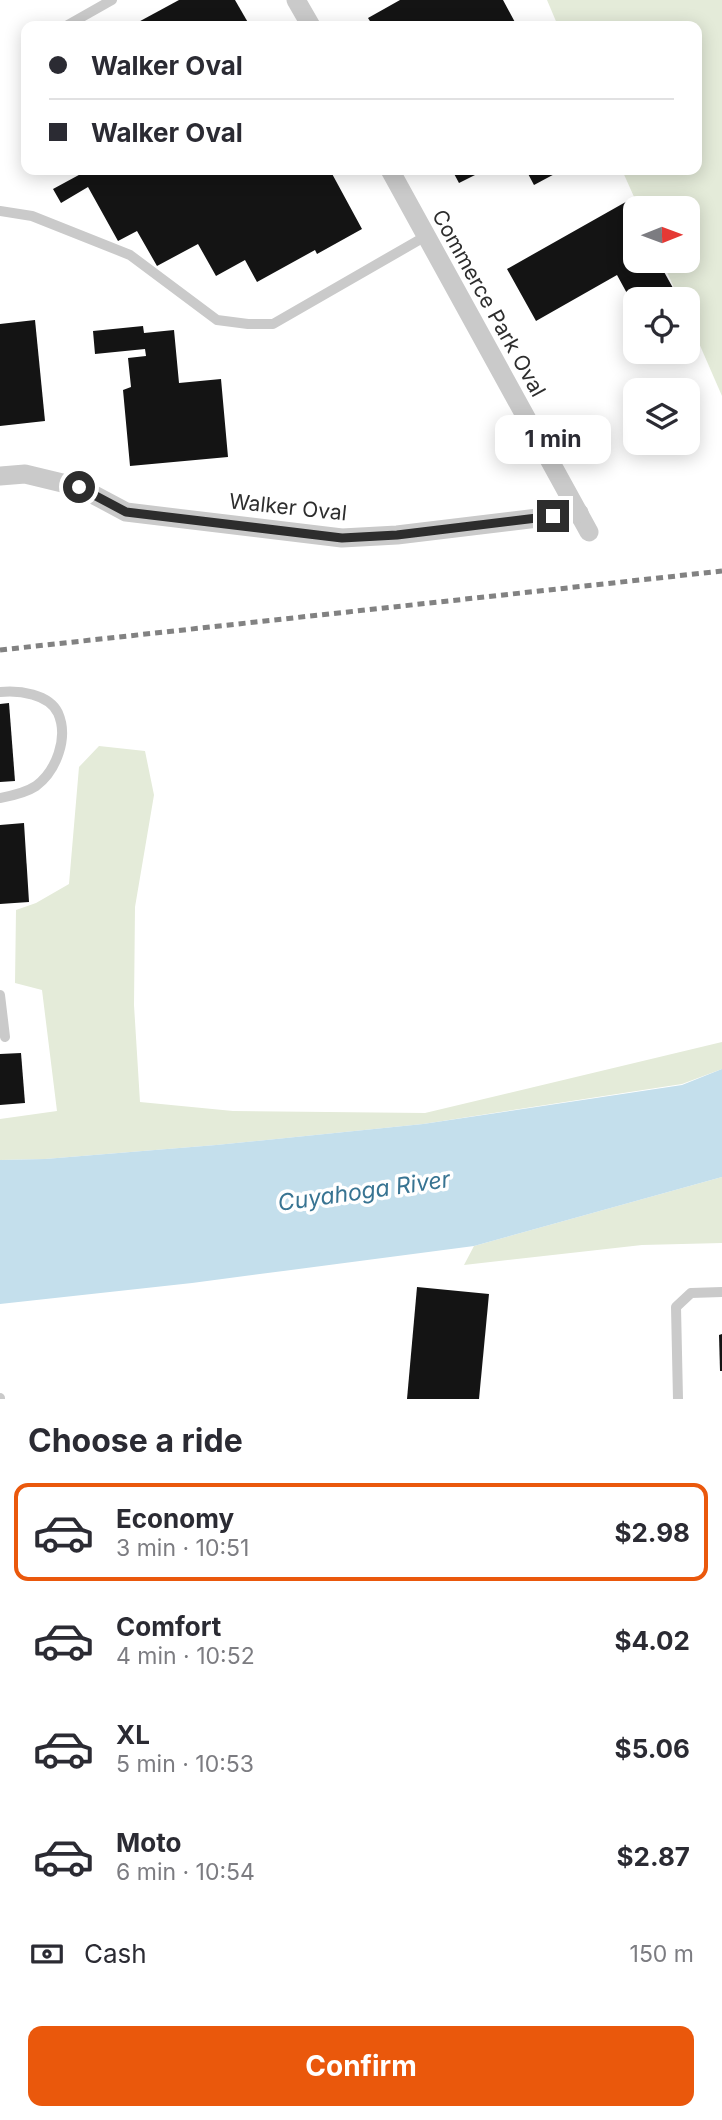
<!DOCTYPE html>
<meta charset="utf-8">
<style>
body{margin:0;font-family:Inter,sans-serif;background:#f2f2f3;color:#2b2b33;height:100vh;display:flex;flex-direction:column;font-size:26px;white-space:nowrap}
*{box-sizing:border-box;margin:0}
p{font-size:23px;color:#7c7c81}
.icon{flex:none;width:38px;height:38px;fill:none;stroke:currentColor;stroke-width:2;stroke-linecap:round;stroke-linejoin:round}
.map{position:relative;height:1399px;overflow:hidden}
.panel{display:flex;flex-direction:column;background:#fff;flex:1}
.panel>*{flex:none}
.top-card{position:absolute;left:21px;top:21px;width:681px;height:154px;border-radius:14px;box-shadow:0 4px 18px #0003;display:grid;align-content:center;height:154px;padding:0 28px;background:#fff}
.needle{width:46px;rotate:89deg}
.tools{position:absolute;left:623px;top:196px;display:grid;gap:14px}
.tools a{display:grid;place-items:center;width:77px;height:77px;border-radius:14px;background:#fff;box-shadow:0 4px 18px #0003;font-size:35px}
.end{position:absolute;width:32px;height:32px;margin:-16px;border:9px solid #2d2d2d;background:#fff;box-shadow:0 0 0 4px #fff}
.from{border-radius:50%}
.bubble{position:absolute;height:49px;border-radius:14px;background:#fff;box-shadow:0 4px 18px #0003;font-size:23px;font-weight:700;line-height:49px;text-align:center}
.top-card b{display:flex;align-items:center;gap:24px;height:66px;font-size:26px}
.top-card b+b{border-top:2px solid #e1e1e2}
.top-card i{width:18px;height:18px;background:#2b2b33}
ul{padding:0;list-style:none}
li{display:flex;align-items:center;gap:21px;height:98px;margin:0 14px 10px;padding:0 14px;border:4px solid transparent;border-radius:14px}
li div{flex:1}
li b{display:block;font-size:26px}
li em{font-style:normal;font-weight:700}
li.current{border-color:#ea580c}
li>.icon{width:63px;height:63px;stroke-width:1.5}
h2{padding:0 28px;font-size:32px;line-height:84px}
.pay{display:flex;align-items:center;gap:18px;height:77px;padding:0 28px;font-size:26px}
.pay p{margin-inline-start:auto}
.cta{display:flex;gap:14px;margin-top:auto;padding:14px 28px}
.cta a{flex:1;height:80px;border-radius:14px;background:#ea580c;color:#fff;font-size:28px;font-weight:700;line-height:80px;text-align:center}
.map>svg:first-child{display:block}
.green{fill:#e4ebd9}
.water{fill:#c4dfec}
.building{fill:#141414}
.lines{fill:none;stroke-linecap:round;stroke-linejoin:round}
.lane{stroke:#cacaca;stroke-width:10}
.street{stroke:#cacaca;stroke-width:19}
.rail{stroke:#828282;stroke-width:5;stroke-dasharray:7 5;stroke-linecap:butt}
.route{stroke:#2d2d2d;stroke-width:9}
.labels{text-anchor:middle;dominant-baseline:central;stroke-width:7;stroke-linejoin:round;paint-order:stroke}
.street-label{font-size:21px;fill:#2d2d2d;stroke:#fff}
.water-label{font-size:23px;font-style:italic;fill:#387492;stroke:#fff}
</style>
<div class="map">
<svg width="722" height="1399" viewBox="0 0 722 1399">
<rect width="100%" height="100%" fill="#fff"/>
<g class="green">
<path d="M 547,0 L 722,0 L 722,396 L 688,318 L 688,299 L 679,299 L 662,261 L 688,261 L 688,208 L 639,208 L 622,170 L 696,170 L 696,26 L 558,26 Z"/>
<path d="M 99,746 L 145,751 L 154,795 L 135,907 L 134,1005 L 140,1102 L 233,1111 L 425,1113 L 722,1042 L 722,1069 L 682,1084 L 423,1124 L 216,1145 L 45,1159 L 0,1160 L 0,1119 L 57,1111 L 42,990 L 15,983 L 16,910 L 36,903 L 69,884 L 79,767 Z"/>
<path d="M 722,1177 L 722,1243 L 642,1245 L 464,1265 L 474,1246 Z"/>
</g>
<path class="water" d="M 722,1069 L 722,1177 L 474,1246 L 192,1283 L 0,1304 L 0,1160 L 45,1159 L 216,1145 L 423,1124 L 682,1085 Z"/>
<g class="building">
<path d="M 179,0 L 235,0 L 250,26 L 131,26 Z"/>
<path d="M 400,0 L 503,0 L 517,26 L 487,26 L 485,22 L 478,26 L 373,26 L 368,18 Z"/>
<path d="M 88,170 L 330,170 L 362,229 L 317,254 L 315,250 L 257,282 L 245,260 L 216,276 L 198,244 L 157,266 L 137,231 L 118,241 L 88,187 L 61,203 L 53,189 Z"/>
<path d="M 452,170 L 485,170 L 459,183 Z"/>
<path d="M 526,170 L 562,170 L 534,185 Z"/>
<path d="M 631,199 L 636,208 L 630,212 L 635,221 L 635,261 L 658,261 L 673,288 L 653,299 L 635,299 L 635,308 L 617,275 L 536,321 L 507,269 Z"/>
<path d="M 35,320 L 45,421 L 0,426 L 0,324 Z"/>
<path d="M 143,326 L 144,333 L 174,330 L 179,383 L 221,379 L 228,457 L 130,466 L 123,390 L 131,387 L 128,358 L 146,356 L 145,349 L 95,354 L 93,331 Z"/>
<path d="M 9,703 L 15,781 L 0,782 L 0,704 Z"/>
<path d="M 24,823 L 29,902 L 0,904 L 0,825 Z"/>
<path d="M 21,1053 L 25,1103 L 0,1105 L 0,1054 Z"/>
<path d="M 417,1287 L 489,1294 L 479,1399 L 407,1399 Z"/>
<path d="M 722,1334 L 722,1371 L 720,1371 L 719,1335 Z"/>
</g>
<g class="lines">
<g class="lane">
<path d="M 66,26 L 112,0"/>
<path d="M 0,211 L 32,216 L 130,255 L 217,320 L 248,324 L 273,324 L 426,236"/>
<path d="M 0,692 C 19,690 49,694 58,713 C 69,738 56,771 36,786 C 27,792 11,796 0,798"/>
<path d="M 0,995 L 5,1037"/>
<path d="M 0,1398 L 0,1399"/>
<path d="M 678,1399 L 676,1307 L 691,1293 L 722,1292"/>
</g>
<g class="street">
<path d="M 296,0 L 311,26"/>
<path d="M 390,170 L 589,532"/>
<path d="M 0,476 L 25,474 L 79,487 L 126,512 L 342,538 L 397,535 L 579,513"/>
</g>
<path class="rail" d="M 0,650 L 722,571"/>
</g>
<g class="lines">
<path class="route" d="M 79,487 L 126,512 L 342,538 L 397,535 L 553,516"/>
</g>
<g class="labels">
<g class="street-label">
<text transform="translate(489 303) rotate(61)">Commerce Park Oval</text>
<text transform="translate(288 507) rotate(6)">Walker Oval</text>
</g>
<g class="water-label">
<text transform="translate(364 1191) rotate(-8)">Cuyahoga River</text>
</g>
</g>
</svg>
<div class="tools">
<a><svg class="needle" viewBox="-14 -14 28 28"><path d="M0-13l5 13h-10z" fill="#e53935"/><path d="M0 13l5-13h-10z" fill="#7c7c81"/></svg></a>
<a><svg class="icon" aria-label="locate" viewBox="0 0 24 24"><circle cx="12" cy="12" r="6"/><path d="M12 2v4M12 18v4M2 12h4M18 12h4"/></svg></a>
<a><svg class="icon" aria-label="layers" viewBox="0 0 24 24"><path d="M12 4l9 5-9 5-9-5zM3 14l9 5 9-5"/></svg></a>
</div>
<i class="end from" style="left:79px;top:487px"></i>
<i class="end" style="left:553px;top:516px"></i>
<div class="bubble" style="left:495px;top:415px;width:116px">1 min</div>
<div class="top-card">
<b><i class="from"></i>Walker Oval</b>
<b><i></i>Walker Oval</b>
</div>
</div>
<section class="panel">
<h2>Choose a ride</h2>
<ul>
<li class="current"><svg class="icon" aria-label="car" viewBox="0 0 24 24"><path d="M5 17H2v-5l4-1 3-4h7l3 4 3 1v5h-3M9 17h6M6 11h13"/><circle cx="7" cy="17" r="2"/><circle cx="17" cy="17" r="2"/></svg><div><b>Economy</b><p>3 min · 10:51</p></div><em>$2.98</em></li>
<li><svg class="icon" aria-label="car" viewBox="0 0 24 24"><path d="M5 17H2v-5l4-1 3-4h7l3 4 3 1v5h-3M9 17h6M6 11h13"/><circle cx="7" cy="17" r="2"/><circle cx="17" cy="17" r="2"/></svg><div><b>Comfort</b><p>4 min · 10:52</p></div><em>$4.02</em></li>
<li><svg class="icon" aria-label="car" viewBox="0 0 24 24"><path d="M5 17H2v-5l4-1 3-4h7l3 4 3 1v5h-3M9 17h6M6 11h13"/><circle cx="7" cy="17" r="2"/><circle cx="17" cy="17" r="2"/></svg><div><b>XL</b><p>5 min · 10:53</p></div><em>$5.06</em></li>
<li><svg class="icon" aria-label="car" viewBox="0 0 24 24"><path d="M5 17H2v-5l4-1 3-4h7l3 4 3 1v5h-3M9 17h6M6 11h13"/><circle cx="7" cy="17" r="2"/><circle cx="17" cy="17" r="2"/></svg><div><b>Moto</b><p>6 min · 10:54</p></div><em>$2.87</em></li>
</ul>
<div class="pay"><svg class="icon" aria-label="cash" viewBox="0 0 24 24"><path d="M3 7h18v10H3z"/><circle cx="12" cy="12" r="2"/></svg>Cash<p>150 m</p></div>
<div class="cta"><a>Confirm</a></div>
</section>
